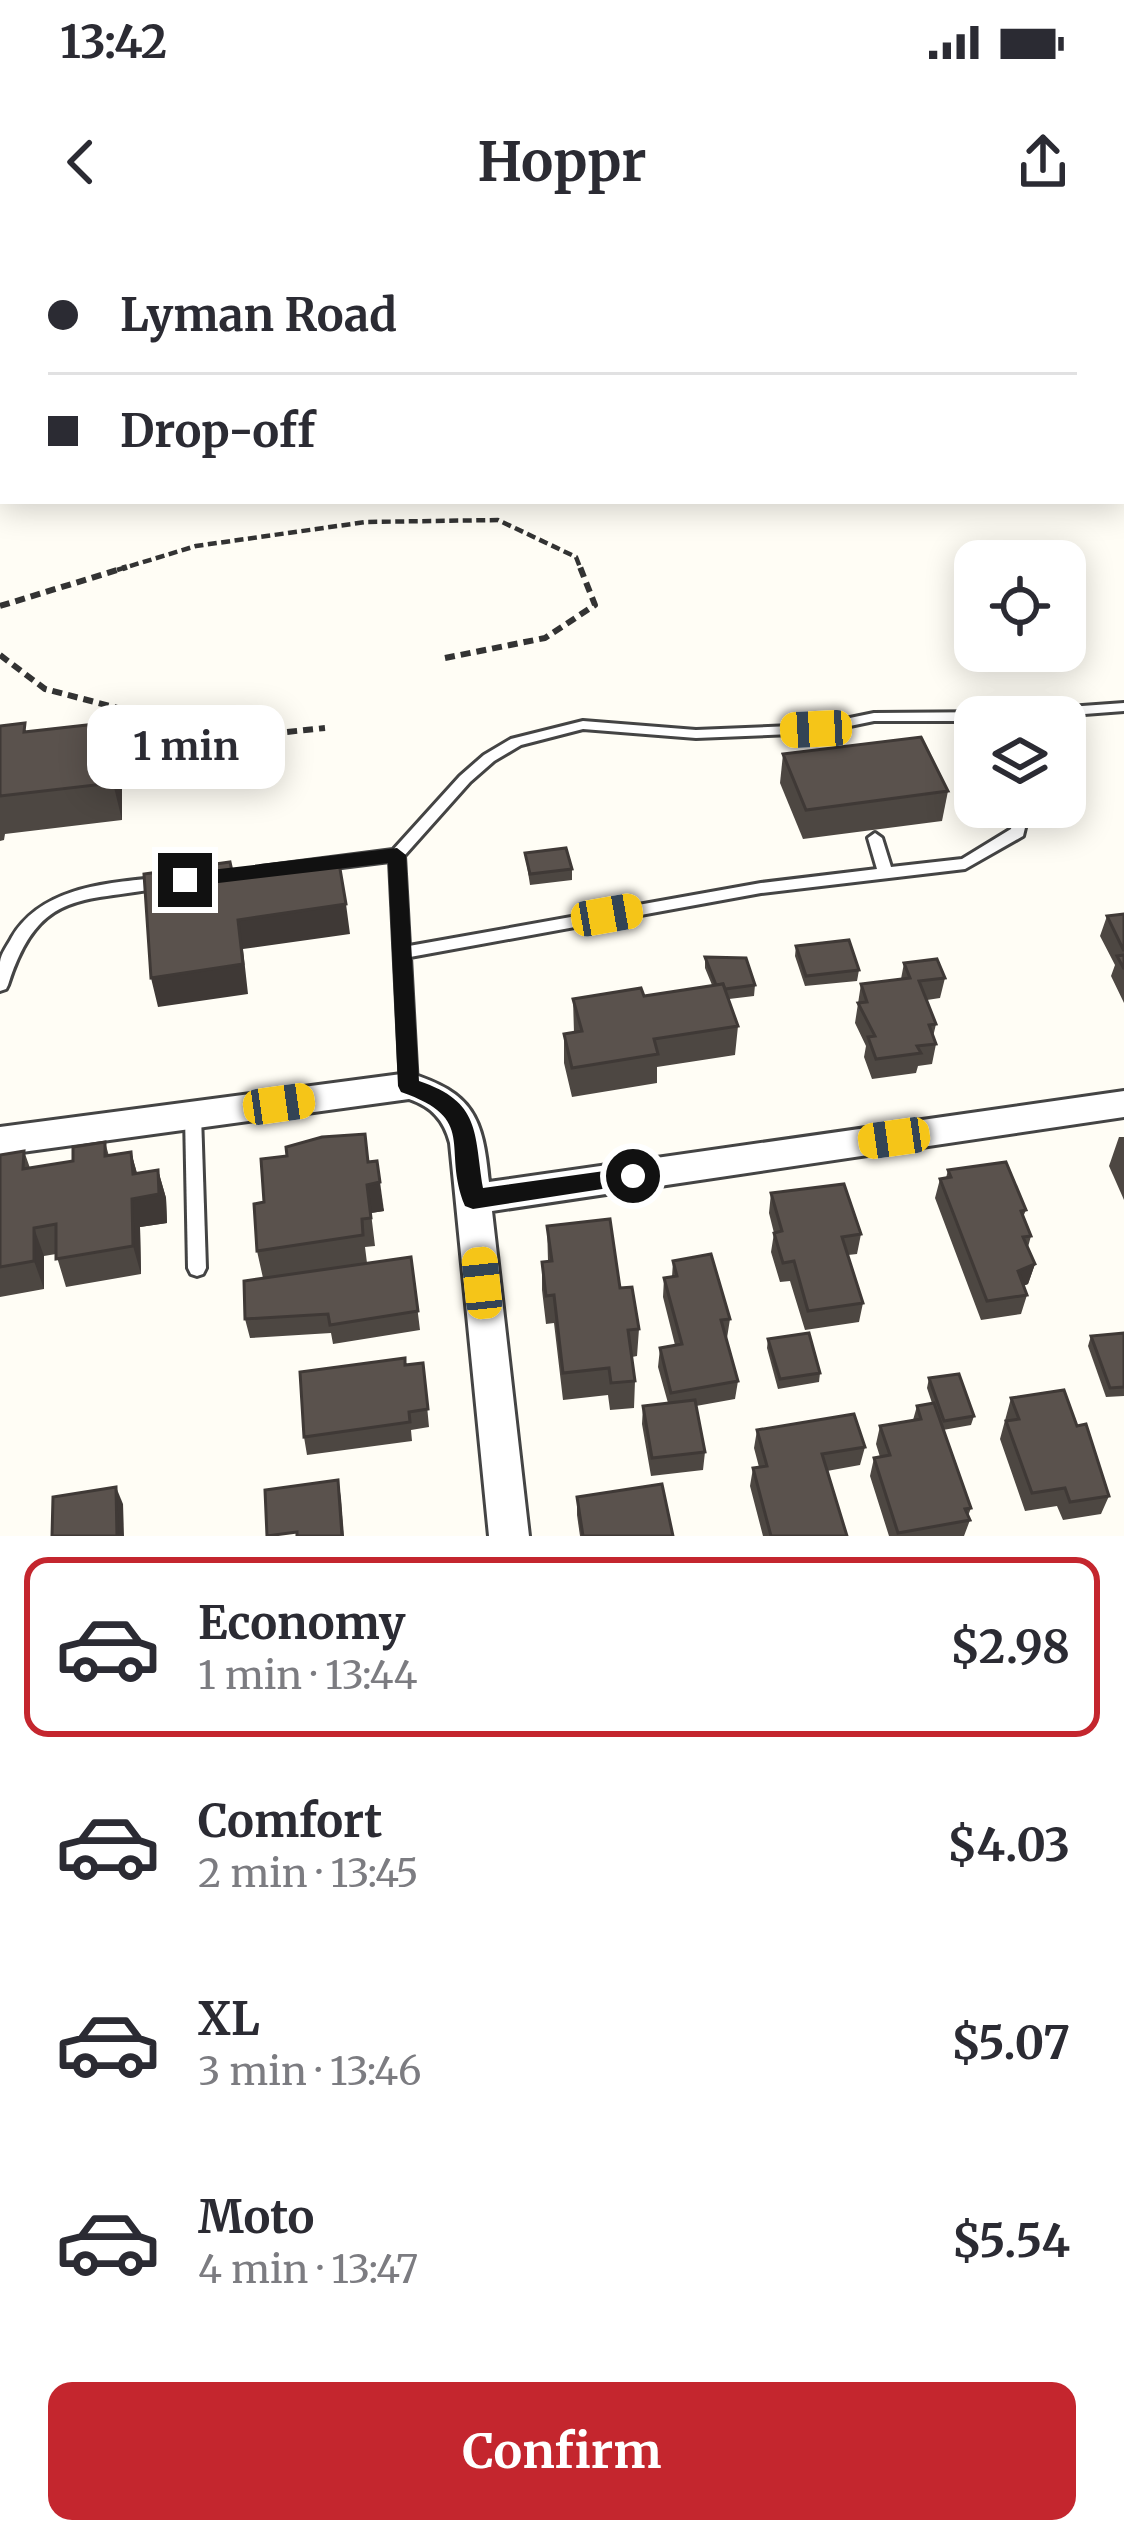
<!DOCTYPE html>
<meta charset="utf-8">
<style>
body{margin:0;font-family:Merriweather,serif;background:#f2f2f3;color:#2b2b33;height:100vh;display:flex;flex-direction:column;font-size:45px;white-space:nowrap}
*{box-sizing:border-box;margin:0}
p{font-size:39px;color:#7c7c81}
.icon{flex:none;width:66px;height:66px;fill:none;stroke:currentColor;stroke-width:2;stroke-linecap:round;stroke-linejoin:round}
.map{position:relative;height:1296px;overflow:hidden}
.panel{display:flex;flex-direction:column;background:#fff;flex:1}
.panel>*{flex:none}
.banner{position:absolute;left:0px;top:0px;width:1125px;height:264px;box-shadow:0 6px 30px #0003;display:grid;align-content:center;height:264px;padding:0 48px;background:#fff}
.fabs{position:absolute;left:954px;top:300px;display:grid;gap:24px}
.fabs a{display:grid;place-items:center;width:132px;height:132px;border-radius:24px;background:#fff;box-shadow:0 6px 30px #0003;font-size:60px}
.end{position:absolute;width:54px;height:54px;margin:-27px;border:15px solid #111;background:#fff;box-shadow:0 0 0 6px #fff}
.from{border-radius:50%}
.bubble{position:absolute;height:84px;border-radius:24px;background:#fff;box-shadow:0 6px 30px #0003;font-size:39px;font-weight:700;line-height:84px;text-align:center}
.car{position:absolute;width:36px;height:72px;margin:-36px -18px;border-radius:15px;box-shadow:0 0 9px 3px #0007;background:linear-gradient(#f5c518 24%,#345 0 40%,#f5c518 0 76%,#345 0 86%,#f5c518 0)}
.banner b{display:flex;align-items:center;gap:42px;height:114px;font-size:45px}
.banner b+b{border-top:3px solid #e1e1e2}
.banner i{width:30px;height:30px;background:#2b2b33}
ul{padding:21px 0 0;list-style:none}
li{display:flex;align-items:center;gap:36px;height:180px;margin:0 24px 18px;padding:0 24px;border:6px solid transparent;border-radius:24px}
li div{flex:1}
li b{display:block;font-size:45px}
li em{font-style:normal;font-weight:700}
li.active{border-color:#c4262e}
li>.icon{width:108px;height:108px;stroke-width:1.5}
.primary-button{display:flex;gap:24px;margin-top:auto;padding:24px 48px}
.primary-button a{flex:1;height:138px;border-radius:24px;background:#c4262e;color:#fff;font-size:48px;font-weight:700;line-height:138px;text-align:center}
.status{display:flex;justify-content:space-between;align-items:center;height:84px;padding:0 60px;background:#fff;direction:ltr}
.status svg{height:33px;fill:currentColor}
header{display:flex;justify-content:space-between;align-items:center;height:156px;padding:0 48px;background:#fff;font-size:54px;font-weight:700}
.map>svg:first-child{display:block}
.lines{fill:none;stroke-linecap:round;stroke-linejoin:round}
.lane-casing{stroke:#444;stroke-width:6}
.street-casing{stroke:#444;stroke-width:6}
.path-far1{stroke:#333;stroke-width:4.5;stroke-dasharray:9 4.5;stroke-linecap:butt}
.path{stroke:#333;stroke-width:6;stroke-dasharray:10 6;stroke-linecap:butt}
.lane{fill:#fff;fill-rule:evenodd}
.street{fill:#fff;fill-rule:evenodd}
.wall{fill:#4d4742}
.shaded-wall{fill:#3f3936}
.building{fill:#5a524d;stroke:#3f3936;stroke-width:3}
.route{fill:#111}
</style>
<div class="status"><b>13:42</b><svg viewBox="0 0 49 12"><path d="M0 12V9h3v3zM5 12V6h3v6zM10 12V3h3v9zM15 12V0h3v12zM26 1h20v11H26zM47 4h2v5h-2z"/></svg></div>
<header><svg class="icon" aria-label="back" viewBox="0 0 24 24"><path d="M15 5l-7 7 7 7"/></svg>Hoppr<svg class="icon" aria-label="share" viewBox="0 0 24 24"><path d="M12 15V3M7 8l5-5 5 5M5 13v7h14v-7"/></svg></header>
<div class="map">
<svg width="1124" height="1296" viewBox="0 0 1124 1296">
<rect width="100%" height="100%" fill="#fffdf5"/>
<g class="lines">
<g class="lane-casing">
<g id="lane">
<path d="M 125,0 L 135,0 L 134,3 L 124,3 Z"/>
<path d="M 1024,0 L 1034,0 L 1036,3 L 1026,3 Z"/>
<path d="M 1124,463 L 1124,471 L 1045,477 L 975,477 L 975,481 L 874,481 L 816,493 L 696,498 L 583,489 L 521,505 L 494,521 L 470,542 L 404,616 L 409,706 L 761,643 L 877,629 L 868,598 L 875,593 L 882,598 L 891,627 L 962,619 L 1011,589 L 1016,567 L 1030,567 L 1023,596 L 965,629 L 761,653 L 410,717 L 417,846 L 415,851 L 409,853 L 403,851 L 401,846 L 390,621 L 261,637 L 254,632 L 261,627 L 393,610 L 460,536 L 484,515 L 511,499 L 583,481 L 696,490 L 816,485 L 874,473 L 999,472 Z"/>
<path d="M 165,637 L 172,642 L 170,646 C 85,664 40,645 8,745 L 6,749 L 0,751 C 0,742 0,731 0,722 C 1,713 8,705 12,697 C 43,645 111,643 165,637 Z"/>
<path d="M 193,868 L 199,870 L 201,875 L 206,1028 L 203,1034 L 197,1036 L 191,1034 L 188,1028 L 185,875 L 187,870 Z"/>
</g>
</g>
<g class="street-casing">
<g id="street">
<path d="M 497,0 L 517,0 L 518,3 L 498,3 Z"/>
<path d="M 409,833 C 473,853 483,877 489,942 L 1124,851 L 1124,877 L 492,971 L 529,1296 L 489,1296 L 450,903 C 444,880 432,867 409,859 L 0,915 L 0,887 Z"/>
</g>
</g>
<path class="path-far1" d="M 117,330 L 196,306 L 366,282 L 498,280 L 576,317 L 581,330"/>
<g class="path">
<path d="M 0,366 L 127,327"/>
<path d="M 0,415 L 45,449 L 183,485 L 257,495 L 325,488"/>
<path d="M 445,418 L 545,398 L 595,365 L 580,327"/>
</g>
<use href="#lane" class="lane"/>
<use href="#street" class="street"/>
</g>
<g class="wall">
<path d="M 55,0 L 102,0 L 101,3 L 55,3 Z"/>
<path d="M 178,0 L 212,0 L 211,3 L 170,3 L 178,3 Z"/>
<rect x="388" y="0" width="31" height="3"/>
<path d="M 544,0 L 730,0 L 730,3 L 545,3 Z"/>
<rect x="751" y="0" width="254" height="3"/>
<path d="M 114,482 L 122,519 L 122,580 L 5,594 L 4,600 L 0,601 L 0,486 L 27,492 Z"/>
<path d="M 783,514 L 948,551 L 942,581 L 803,599 L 780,543 Z"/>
<path d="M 188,522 L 190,532 L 180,544 L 161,539 L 159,529 Z"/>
<path d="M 525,613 L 572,629 L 572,640 L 530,645 Z"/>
<path d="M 1124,674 L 1124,763 L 1111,736 L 1115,725 L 1100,696 L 1107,676 Z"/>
<path d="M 796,706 L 859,730 L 857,741 L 805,746 L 795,716 Z"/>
<path d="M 705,717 L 755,745 L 754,756 L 729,759 L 738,786 L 735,815 L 657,827 L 657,843 L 572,857 L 564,823 L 564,794 L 574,793 L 573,759 L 644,756 L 712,745 L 705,728 Z"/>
<path d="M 904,723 L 945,738 L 940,758 L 927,760 L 936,784 L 933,797 L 936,804 L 932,824 L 918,826 L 916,833 L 872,839 L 864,817 L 866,806 L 855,783 L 861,744 L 901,739 Z"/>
<path d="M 1119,897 L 1124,897 L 1124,960 L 1109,926 Z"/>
<path d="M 105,902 L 109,916 L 131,912 L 137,933 L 158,930 L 166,958 L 167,983 L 140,987 L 141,1034 L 66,1047 L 56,1014 L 44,1016 L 44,1049 L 0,1057 L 0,915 L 24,911 L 30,928 L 73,921 Z"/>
<path d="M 369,922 L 384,971 L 371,973 L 375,1006 L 365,1007 L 367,1023 L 411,1017 L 420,1090 L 333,1104 L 331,1093 L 250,1098 L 245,1079 L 263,1038 L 257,1011 Z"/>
<path d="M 948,930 L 1026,970 L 1023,977 L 1031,996 L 1028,1007 L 1035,1024 L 1028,1044 L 1023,1046 L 1027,1055 L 1021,1074 L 981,1080 L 935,958 L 940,939 L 946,938 Z"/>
<path d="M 771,953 L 861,994 L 857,1014 L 848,1015 L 863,1063 L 859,1082 L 805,1090 L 790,1041 L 780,1042 L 771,1012 L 774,993 L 769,973 Z"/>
<path d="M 547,986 L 620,1048 L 639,1089 L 637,1116 L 632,1117 L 635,1141 L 634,1168 L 610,1170 L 608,1155 L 563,1160 L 554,1083 L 546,1084 L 542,1050 L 542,1022 L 548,1021 Z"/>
<path d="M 673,1021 L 730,1079 L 727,1098 L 726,1098 L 738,1141 L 735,1159 L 696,1166 L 705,1212 L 703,1230 L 651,1236 L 642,1184 L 643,1166 L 668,1163 L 658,1127 L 660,1108 L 675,1105 L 663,1057 L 664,1038 L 672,1037 Z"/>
<path d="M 1124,1093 L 1124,1156 L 1106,1157 L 1088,1106 L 1091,1096 Z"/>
<path d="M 768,1099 L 820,1133 L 819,1142 L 778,1149 L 767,1108 Z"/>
<path d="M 423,1123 L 429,1187 L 411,1190 L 412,1201 L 307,1215 L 304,1197 L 405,1125 Z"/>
<path d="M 929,1138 L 974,1176 L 971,1185 L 943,1190 L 971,1268 L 968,1276 L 970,1280 L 964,1296 L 889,1296 L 870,1236 L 874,1218 L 880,1217 L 876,1204 L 880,1186 L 913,1180 L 917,1166 L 932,1163 L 927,1148 Z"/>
<path d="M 1011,1158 L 1077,1186 L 1109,1256 L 1101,1274 L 1063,1280 L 1057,1266 L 1025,1271 L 1000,1199 Z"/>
<path d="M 757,1190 L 865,1207 L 860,1225 L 827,1231 L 847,1296 L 763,1296 L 750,1246 L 753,1228 L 759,1227 L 754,1208 Z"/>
<path d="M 577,1257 L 673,1296 L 580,1296 L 577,1275 Z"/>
</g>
<g class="shaded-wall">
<path d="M 3,193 L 3,244 L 0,245 L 0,196 Z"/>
<path d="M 114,482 L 122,519 L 122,580 L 113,543 Z"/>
<path d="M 188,522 L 190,532 L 180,544 L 178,534 Z"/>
<path d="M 346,664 L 350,694 L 243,709 L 248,754 L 158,767 L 151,738 L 238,680 Z"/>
<path d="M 131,912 L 139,941 L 158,930 L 166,958 L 167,983 L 140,987 L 141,1034 L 133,1006 Z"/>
<path d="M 369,923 L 380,942 L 384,971 L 371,973 L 367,945 Z"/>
<path d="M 34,988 L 44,1016 L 44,1049 L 34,1021 Z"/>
<path d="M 1035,1024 L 1028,1044 L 1011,1050 L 1018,1031 Z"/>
<path d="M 338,1240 L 341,1258 L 344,1296 L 342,1296 Z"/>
<path d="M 116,1247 L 123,1264 L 124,1296 L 117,1296 Z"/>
</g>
<g class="building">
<path d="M 289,0 L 335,0 L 334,3 L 289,3 Z"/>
<path d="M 555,0 L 637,0 L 638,3 L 556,3 Z"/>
<path d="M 873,0 L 948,0 L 949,1 L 876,3 Z"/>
<path d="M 0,87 L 3,87 L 3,133 L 0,134 Z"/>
<path d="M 1,144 L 0,148 L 3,148 L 3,195 L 0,196 L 0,145 Z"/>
<path d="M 114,482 L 113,543 L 0,556 L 0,486 L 25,483 L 24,492 Z"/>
<path d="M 921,497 L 948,551 L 806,570 L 783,514 Z"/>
<path d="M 169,517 L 188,522 L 178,534 L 159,529 Z"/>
<path d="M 566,608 L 572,629 L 530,634 L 525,613 Z"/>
<path d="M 230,622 L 232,631 L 276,624 L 277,631 L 339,623 L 346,664 L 238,680 L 243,724 L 151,738 L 144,634 Z"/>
<path d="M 1124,674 L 1124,711 L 1107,676 Z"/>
<path d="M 849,700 L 859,730 L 806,736 L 796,706 Z"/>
<path d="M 1124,715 L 1124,729 L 1117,716 Z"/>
<path d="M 705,717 L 746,718 L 755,745 L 725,749 L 723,744 L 716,745 Z"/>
<path d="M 937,719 L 945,738 L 919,741 L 936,784 L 929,785 L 936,804 L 917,806 L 921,813 L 876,819 L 868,797 L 875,796 L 858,763 L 867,762 L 861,744 L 910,738 L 904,723 Z"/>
<path d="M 723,744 L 738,786 L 654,799 L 658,814 L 572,828 L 564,794 L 582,791 L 573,759 L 641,748 L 644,756 Z"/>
<path d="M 365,894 L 368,922 L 377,921 L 380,942 L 367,945 L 371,978 L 362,979 L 363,995 L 257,1011 L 254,964 L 264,962 L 261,919 L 287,916 L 286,907 L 322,897 Z"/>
<path d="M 105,902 L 105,916 L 131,912 L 133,934 L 158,930 L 159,954 L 132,959 L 133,1006 L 56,1019 L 56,984 L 34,988 L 34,1021 L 0,1027 L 0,915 L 24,911 L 23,929 L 73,921 L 73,907 Z"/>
<path d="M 1006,922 L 1026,970 L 1021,971 L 1031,996 L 1023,997 L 1035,1024 L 1018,1031 L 1027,1055 L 987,1061 L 940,939 L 951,937 L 948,930 Z"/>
<path d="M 844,944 L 861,994 L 842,997 L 863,1063 L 808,1071 L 794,1021 L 783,1023 L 774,993 L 782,991 L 771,953 Z"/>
<path d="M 610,979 L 620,1048 L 632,1047 L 639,1089 L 628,1090 L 635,1141 L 611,1143 L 609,1128 L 563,1133 L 554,1055 L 546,1056 L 542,1022 L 552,1021 L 547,986 Z"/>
<path d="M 711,1014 L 730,1079 L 721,1080 L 738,1141 L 671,1153 L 660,1108 L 682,1104 L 664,1038 L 677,1036 L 673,1021 Z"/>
<path d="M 411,1017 L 418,1071 L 330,1085 L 328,1074 L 245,1079 L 244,1041 Z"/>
<path d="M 809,1093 L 820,1133 L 780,1139 L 768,1099 Z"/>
<path d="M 1124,1093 L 1124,1147 L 1110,1148 L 1091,1096 Z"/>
<path d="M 405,1118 L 405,1125 L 423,1123 L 428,1169 L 409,1172 L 410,1182 L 304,1197 L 300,1132 Z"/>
<path d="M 959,1134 L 974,1176 L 944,1181 L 929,1138 Z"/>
<path d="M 1064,1150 L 1077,1186 L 1086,1184 L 1109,1256 L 1070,1262 L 1065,1248 L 1032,1253 L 1006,1181 L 1019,1179 L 1011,1158 Z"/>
<path d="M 695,1160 L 705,1212 L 652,1218 L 643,1166 Z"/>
<path d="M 934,1163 L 971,1268 L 965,1269 L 970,1280 L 898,1293 L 874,1218 L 890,1215 L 880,1186 L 921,1179 L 917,1166 Z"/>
<path d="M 854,1174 L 865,1207 L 822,1214 L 847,1296 L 771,1296 L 753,1228 L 767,1226 L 757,1190 Z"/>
<path d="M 338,1240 L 342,1296 L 297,1296 L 297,1292 L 267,1296 L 265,1250 Z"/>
<path d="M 662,1244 L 673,1296 L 583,1296 L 577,1257 Z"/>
<path d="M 116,1247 L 117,1296 L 52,1296 L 53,1257 Z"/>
</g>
<path class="route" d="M 397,608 L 406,615 L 419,841 C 481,862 474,892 483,948 L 633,927 L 645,936 L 641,943 L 473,969 L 465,966 C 441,907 479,879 401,852 L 398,846 L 388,623 L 185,647 L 175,640 L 185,633 Z"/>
</svg>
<div class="fabs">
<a><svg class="icon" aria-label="locate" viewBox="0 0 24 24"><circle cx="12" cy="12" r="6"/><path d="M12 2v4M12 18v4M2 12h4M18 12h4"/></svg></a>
<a><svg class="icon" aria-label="layers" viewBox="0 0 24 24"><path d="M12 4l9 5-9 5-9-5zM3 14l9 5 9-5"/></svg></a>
</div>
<i class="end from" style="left:633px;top:936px"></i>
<i class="end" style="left:185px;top:640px"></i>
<div class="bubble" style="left:87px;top:465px;width:198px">1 min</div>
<i class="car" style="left:816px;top:489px;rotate:267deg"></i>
<i class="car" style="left:607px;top:675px;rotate:80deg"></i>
<i class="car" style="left:279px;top:864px;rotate:82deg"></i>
<i class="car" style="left:894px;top:898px;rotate:262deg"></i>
<i class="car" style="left:482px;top:1043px;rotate:354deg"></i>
<div class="banner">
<b><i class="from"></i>Lyman Road</b>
<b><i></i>Drop-off</b>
</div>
</div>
<section class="panel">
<ul>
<li class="active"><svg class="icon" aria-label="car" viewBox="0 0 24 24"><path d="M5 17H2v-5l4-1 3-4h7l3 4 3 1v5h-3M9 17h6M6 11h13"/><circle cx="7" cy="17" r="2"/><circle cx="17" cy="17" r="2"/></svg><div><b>Economy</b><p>1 min · 13:44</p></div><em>$2.98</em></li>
<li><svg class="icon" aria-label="car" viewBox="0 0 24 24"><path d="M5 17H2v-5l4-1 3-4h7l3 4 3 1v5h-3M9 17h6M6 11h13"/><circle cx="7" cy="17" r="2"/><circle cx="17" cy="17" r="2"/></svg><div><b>Comfort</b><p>2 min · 13:45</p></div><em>$4.03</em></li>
<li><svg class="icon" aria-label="car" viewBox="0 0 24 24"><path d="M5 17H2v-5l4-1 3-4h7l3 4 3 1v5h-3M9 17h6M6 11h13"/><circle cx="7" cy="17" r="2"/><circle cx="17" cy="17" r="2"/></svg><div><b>XL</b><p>3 min · 13:46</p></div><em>$5.07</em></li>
<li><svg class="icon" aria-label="car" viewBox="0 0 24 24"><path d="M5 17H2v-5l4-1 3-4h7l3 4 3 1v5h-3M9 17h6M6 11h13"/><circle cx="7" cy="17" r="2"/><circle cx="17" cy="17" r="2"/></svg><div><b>Moto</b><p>4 min · 13:47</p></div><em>$5.54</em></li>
</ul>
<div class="primary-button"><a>Confirm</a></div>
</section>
